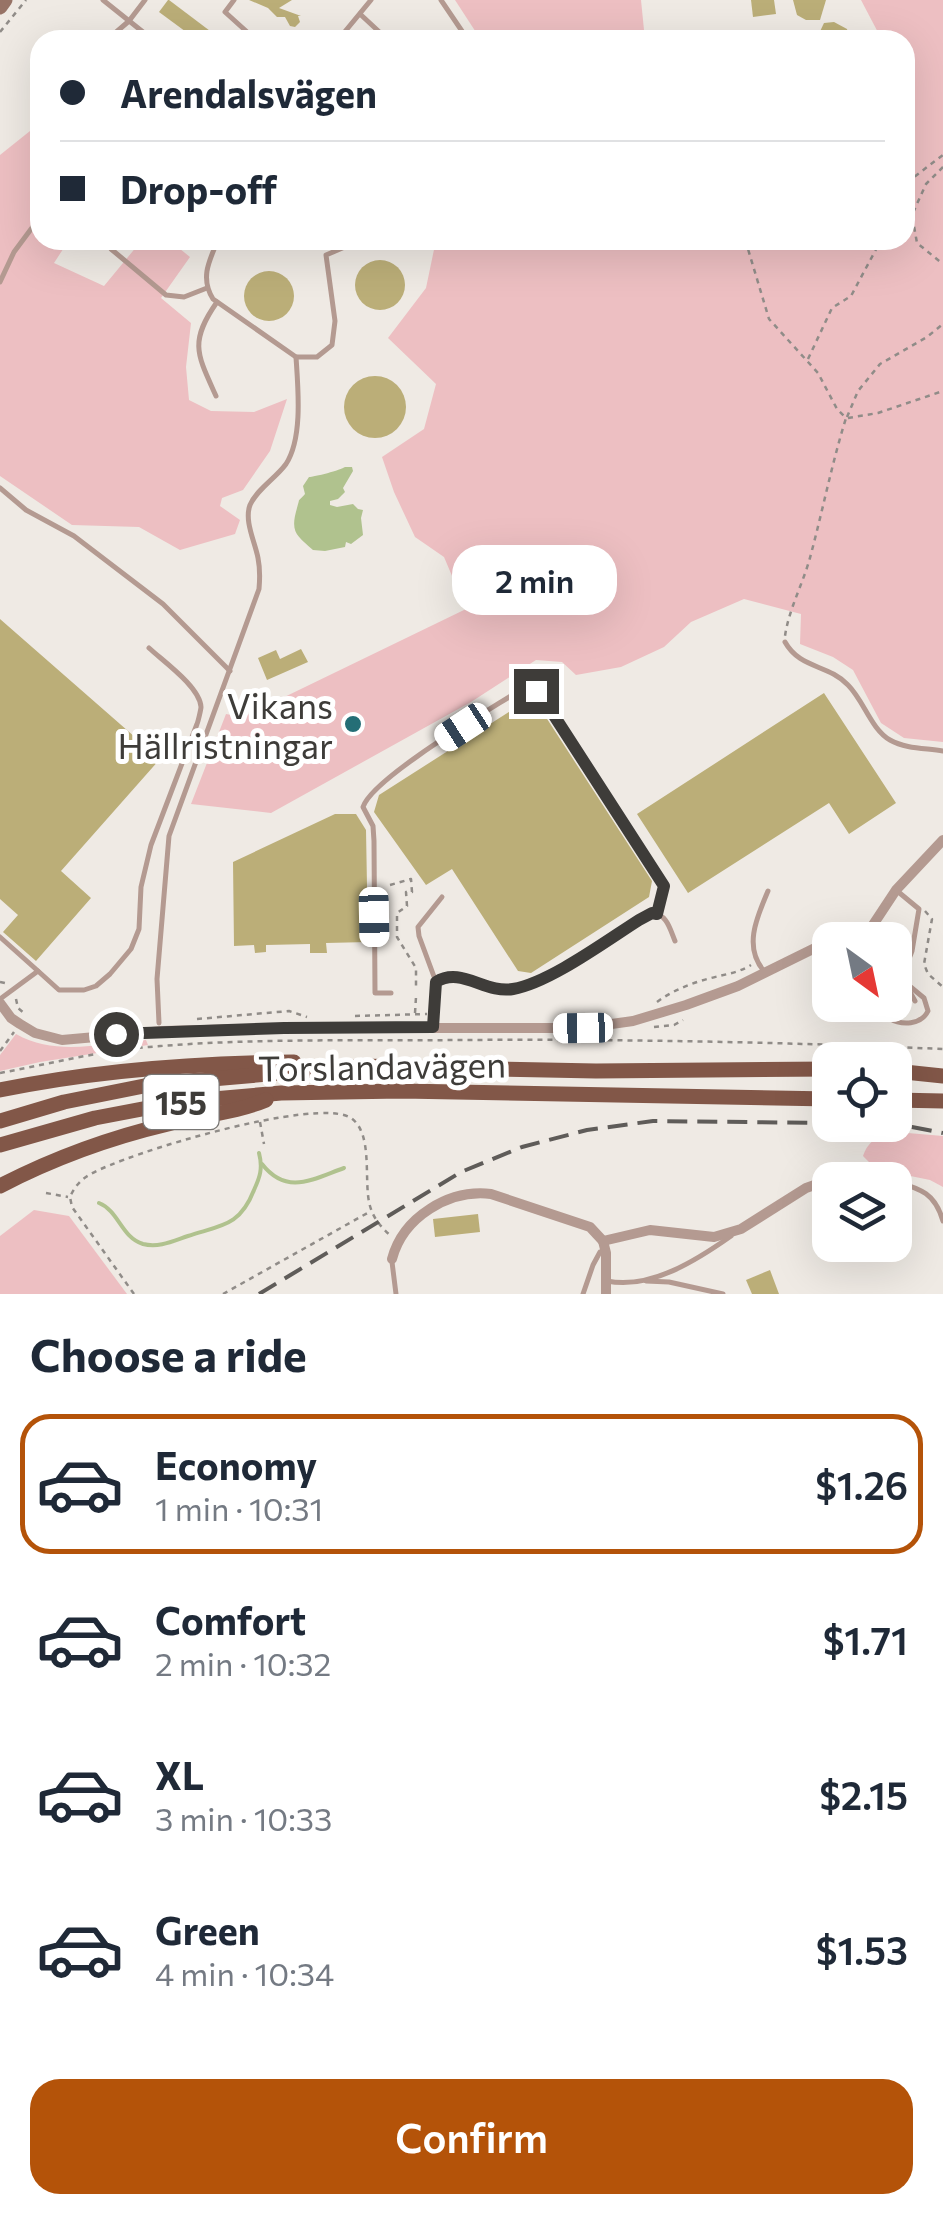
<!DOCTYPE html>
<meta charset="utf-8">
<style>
body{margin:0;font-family:Commissioner,sans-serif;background:#f2f2f3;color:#1f2937;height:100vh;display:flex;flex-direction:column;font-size:38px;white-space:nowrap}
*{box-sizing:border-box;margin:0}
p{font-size:32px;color:#747a83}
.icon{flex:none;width:55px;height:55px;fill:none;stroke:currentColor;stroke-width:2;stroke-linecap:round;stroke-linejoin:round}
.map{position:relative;height:1294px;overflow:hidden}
.panel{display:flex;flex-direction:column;background:#fff;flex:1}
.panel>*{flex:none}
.banner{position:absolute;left:30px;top:30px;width:885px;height:220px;border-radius:30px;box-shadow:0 10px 40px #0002;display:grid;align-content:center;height:220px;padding:0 30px;background:#fff}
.needle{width:65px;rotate:147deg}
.buttons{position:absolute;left:812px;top:922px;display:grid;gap:20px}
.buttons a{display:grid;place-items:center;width:100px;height:100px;border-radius:20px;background:#fff;box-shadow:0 10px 40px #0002;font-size:50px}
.end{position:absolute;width:45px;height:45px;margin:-22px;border:12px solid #3e3c39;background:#fff;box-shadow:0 0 0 5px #fff}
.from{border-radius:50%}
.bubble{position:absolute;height:70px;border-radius:30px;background:#fff;box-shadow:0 10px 40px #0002;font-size:32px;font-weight:600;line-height:70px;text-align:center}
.car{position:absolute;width:30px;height:60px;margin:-30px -15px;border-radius:12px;box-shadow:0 0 8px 2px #0007;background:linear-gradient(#fff 24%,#345 0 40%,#fff 0 76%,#345 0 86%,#fff 0)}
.banner b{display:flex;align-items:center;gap:35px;height:95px;font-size:38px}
.banner b+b{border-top:2px solid #e0e1e3}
.banner i{width:25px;height:25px;background:#1f2937}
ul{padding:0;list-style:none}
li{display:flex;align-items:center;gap:30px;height:140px;margin:0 20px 15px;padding:0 10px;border:5px solid transparent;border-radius:30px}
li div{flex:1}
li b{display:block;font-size:38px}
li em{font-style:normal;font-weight:600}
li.selected{border-color:#b45309}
li>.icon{width:90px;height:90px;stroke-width:1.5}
h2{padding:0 30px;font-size:45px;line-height:120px}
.primary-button{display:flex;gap:20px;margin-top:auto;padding:20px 30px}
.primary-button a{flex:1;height:115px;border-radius:30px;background:#b45309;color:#fff;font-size:40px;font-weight:600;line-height:115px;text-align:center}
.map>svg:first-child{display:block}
.green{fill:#edbfc2}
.water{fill:#b0c28e}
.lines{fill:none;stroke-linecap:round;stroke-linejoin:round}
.stream{stroke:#b0c28e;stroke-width:4}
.building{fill:#bbae78}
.path{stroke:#908c88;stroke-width:2.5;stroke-dasharray:5 5;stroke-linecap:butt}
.lane{stroke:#b49a91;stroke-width:5}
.street{stroke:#b49a91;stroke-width:10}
.secondary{stroke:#977366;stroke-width:15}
.primary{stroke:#825748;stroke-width:15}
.rail{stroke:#5f5c59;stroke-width:4;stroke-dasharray:20 10;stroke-linecap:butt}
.route{stroke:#3e3c39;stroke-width:12}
.poi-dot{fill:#246e76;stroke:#fff;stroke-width:4}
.labels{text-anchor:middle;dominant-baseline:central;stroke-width:10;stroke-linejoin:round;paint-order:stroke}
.shield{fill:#fff;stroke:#787674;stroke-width:2.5}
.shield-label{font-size:32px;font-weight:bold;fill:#3e3c39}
.poi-label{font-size:35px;fill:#3e3c39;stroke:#fff;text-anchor:end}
.street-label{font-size:35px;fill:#3e3c39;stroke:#fff}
</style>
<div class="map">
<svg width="943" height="1294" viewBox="0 0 943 1294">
<rect width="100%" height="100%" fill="#efeae4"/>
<g class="green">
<path d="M 455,0 L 641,0 L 645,40 L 481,40 Z"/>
<path d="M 861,0 L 943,0 L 943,742 L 904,738 L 881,723 L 853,670 L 833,657 L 800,644 L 801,614 L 744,599 L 691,622 L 664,647 L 621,667 L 576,675 L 562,662 L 536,660 L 471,702 L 271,813 L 191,804 L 226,714 L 243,717 L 466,609 L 444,557 L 415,537 L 394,492 L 382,457 L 424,429 L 436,384 L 388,338 L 426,288 L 436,240 L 905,240 L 905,40 L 882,40 Z"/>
<path d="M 40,123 L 40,240 L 69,240 L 54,263 L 104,286 L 142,240 L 169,240 L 190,257 L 161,298 L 191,323 L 186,367 L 189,400 L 211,411 L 254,412 L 287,399 L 270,451 L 243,490 L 222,498 L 220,506 L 240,520 L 235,534 L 180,550 L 139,527 L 72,525 L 0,476 L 0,155 Z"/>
<path d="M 16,1034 C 57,1057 102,1043 146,1040 L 148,1045 L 40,1062 L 0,1071 L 0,1055 Z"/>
<path d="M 896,1132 L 943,1136 L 943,1187 L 930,1180 L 876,1169 L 863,1156 C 869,1139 879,1136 896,1132 Z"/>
<path d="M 34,1210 L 69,1216 L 127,1294 L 0,1294 L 0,1236 Z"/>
</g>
<path class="water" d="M 345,467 L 352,467 L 353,471 L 343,488 L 345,492 L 338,499 L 330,501 L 330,505 L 337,507 L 353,504 L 358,509 L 363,510 L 361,518 L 363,535 L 351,544 L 346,542 L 345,547 L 325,551 L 313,550 C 296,535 290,532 297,508 C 301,496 296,504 305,494 L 303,486 L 309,477 C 314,477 341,470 345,467 Z"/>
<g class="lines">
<g class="stream">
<path d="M 262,1164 C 287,1196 313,1179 344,1168"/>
<path d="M 99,1203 C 119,1211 121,1237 143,1244 C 159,1248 173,1241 188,1236 C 222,1225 240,1226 254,1190 C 260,1177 263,1168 259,1153"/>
</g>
</g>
<g class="building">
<path d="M 168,0 L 169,0 L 222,40 L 197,40 L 159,12 Z"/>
<path d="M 249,0 L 292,0 L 279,8 L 301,16 L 298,16 L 300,22 L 295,27 L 290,26 L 285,17 L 277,17 L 268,8 Z"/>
<path d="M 751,0 L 774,0 L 776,14 L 753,17 Z"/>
<path d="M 793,0 L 826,0 L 820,20 L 806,20 L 797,15 Z"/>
<path d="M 834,22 L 847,29 L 850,40 L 816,40 L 824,23 Z"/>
<circle cx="380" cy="285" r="25"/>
<circle cx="269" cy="296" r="25"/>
<circle cx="375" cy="407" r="31"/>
<path d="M 0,619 L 160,759 L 61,871 L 91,898 L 36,961 L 3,932 L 18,915 L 0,899 Z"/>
<path d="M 301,649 L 308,662 L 267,680 L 258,658 L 276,650 L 280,659 Z"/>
<path d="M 824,693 L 896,803 L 849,834 L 829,803 L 688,893 L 637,814 Z"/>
<path d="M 523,703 L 540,708 L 652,881 L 649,897 L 531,973 L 518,971 L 452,869 L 426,885 L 374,812 L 379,795 Z"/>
<path d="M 335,814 L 356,814 L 366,830 L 368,942 L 326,943 L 327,953 L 310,953 L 310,944 L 266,945 L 266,952 L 255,953 L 254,945 L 234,946 L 233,862 Z"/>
<path d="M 478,1214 L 480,1232 L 435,1237 L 433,1219 Z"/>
<path d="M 770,1270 L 779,1294 L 752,1294 L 746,1280 Z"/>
</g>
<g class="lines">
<g class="path">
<path d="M 0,32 L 26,0"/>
<path d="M 905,109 L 913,126 L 905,151"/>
<path d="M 943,167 L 926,184 L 912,215 L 917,243 L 943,264"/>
<path d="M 905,176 L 914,177 L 943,155"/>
<path d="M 750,240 L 748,249 L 769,319 L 818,373 L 837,409 L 846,418 C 832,463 823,509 811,554 C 804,582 789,608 785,636"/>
<path d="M 808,359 L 832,308 L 851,296 L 881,240"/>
<path d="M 847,417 L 858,391 L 880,364 L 927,337 L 943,324"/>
<path d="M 848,418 L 878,413 L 943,391"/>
<path d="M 390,885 L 411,879 L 412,892 L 406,892 L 407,906 L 397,913 L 397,937 L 416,968 L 416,987"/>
<path d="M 925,911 L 932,919 L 924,964 L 928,974 L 943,987"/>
<path d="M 0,982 L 9,984"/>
<path d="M 16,999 L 18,1008 L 24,1013"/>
<path d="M 657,1002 C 673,990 692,983 711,978 C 726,974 738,973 751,965"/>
<path d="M 415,1013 L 416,997"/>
<path d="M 355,1016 L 427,1014"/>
<path d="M 197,1019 L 289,1011 L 307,1017"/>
<path d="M 654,1027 L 674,1025 L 683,1020"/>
<path d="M 0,1051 L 14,1032"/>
<path d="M 0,1073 C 49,1064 99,1051 149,1047 C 252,1038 356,1041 459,1040 C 620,1039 782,1042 943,1049"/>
<path d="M 260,1122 L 264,1144"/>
<path d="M 46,1193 L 68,1197"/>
<path d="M 134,1294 L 72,1207 L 70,1197 C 74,1188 80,1180 89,1175 C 126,1153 317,1096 351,1118 C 374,1134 363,1182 370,1206 C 374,1220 382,1228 392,1237"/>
<path d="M 223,1294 L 371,1211"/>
</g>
<g class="lane">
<path d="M 103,0 L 153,40"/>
<path d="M 234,0 L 225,12 L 256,40"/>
<path d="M 441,0 L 468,40"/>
<path d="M 360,14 L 388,40"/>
<path d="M 107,40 L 129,21 L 145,0"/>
<path d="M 338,40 L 371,0"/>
<path d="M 104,240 L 111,249 L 166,295 L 184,297 L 207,288"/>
<path d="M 218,240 C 209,261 200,278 213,299 L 296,357 L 317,357 L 332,345 L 335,321 L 326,255 L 361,240"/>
<path d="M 0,282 L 14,252 L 40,217"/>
<path d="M 216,396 C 197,354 189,342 217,302"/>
<path d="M 0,488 L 26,510 L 74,536 L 163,604 L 230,671"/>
<path d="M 785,642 C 800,669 828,664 848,685 C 864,701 871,729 890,740 C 906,749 925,748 943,751"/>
<path d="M 896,890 L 919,909 L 912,951 L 901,979 L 906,1000"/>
<path d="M 0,937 L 38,971"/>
<path d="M 764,971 C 743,947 757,917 768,891"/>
<path d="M 436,982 L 419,936 L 418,927 L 442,897"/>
<path d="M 906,985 L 915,1001"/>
<path d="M 391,993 L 375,993 L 374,841 L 373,826 L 363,807 C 373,777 493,708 525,687 L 536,691 L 544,700 L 664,886 L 657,913"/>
<path d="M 0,999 L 38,971 L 59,990 L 84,990 L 96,986 L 110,974 L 131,949 L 139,929 L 141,887 L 151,845 L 197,724 C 198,722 201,709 201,707 C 200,687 163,661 149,648"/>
<path d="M 897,1000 L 901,982"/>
<path d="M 888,1005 L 889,1018 C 902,1026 921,1025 928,1011 L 924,998 L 901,979"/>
<path d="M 159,1023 L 157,979 L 169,836 L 259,589 C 260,578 260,568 258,558 C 255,542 244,521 250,505 C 257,489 276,478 286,464 C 303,438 298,388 296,357"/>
<path d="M 433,1027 L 436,982 C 461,966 485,994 512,989 C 554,982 612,934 652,913 C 667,914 670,929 675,941"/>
<path d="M 843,1175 L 873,1175 L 892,1180"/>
<path d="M 895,1181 C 921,1189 935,1193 943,1221"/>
<path d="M 392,1262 L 396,1294"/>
<path d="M 607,1281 C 650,1290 697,1260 731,1236"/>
<path d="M 646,1281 L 669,1282 L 723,1294"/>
<path d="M 583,1294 L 593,1265 L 600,1252 L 603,1253"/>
</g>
<g class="street">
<path d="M 863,940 L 896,890 L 943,840"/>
<path d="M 0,1003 L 11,1018 L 20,1024 L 35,1033 L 62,1040 L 163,1031 L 284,1028 L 583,1028 L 633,1021 L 686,1005 L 738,986 L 815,948 L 830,944"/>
<path d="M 392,1259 C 403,1217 449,1189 491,1194 L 590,1227 L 603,1241"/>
<path d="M 606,1294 L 606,1253 L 603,1241 L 650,1230 L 714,1237 L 741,1229 L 806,1188 L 840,1176"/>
</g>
<path class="secondary" d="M 0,7 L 5,0"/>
<g class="primary">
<path d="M 895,1071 L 943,1076"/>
<path d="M 0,1090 C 97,1070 195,1063 294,1062"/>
<path d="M 895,1100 L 943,1101"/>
<path d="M 0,1121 L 64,1102 L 154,1084 L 361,1066 L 596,1071 L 830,1069"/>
<path d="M 0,1145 L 95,1118 L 179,1102 L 281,1093 L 402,1091 L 830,1099"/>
<path d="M 0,1186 C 54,1158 109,1138 168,1124 C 201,1115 235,1113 266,1100"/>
</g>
<g class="rail">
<path d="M 882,1125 L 912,1127 L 943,1133"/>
<path d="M 259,1294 L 461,1172 L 522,1147 L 587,1130 L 653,1121 L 830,1123"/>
</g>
</g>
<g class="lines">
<path class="route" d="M 116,1034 L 284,1028 L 433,1027 L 436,982 C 461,966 485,994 513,989 C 549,983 606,941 639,920 L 652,913 L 657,914 L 664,886 L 544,700 L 536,691"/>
</g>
<circle class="poi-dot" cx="353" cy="724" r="10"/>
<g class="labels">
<rect class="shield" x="143.5" y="1075" width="75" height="54" rx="8"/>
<g class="shield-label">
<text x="181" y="1102">155</text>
</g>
<g class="poi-label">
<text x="333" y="704">Vikans<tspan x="333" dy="40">Hällristningar</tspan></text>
</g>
<g class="street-label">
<text transform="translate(382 1065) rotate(-1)">Torslandavägen</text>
</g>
</g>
</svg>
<div class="buttons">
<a><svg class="needle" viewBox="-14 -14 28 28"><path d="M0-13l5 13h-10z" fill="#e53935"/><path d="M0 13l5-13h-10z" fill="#747a83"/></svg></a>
<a><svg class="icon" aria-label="locate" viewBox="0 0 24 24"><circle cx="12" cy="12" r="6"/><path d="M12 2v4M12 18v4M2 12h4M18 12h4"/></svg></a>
<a><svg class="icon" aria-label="layers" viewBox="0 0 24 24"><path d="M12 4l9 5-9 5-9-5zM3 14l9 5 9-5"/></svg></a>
</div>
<i class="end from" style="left:116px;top:1034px"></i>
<i class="end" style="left:536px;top:691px"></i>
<div class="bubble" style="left:452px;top:545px;width:165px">2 min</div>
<i class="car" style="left:463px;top:727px;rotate:237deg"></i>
<i class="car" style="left:374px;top:917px;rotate:179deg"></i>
<i class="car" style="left:583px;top:1028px;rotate:269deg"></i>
<div class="banner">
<b><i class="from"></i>Arendalsvägen</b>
<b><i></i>Drop-off</b>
</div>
</div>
<section class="panel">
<h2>Choose a ride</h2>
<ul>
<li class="selected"><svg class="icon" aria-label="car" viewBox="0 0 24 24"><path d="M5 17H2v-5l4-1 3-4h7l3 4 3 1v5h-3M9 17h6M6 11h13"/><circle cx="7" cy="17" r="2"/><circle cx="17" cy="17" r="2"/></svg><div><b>Economy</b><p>1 min · 10:31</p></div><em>$1.26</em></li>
<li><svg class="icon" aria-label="car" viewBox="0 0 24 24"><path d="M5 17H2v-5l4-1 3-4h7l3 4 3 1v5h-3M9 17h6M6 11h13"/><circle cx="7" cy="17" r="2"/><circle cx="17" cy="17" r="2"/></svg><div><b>Comfort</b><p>2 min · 10:32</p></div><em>$1.71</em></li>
<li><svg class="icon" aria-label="car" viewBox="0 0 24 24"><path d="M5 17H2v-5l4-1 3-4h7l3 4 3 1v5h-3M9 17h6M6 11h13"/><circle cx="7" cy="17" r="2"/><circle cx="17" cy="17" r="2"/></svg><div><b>XL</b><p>3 min · 10:33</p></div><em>$2.15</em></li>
<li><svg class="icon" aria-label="car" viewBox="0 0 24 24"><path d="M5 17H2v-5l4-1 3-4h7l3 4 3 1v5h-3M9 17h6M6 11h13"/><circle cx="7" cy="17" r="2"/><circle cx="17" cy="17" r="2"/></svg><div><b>Green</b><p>4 min · 10:34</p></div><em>$1.53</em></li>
</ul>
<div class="primary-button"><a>Confirm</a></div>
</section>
